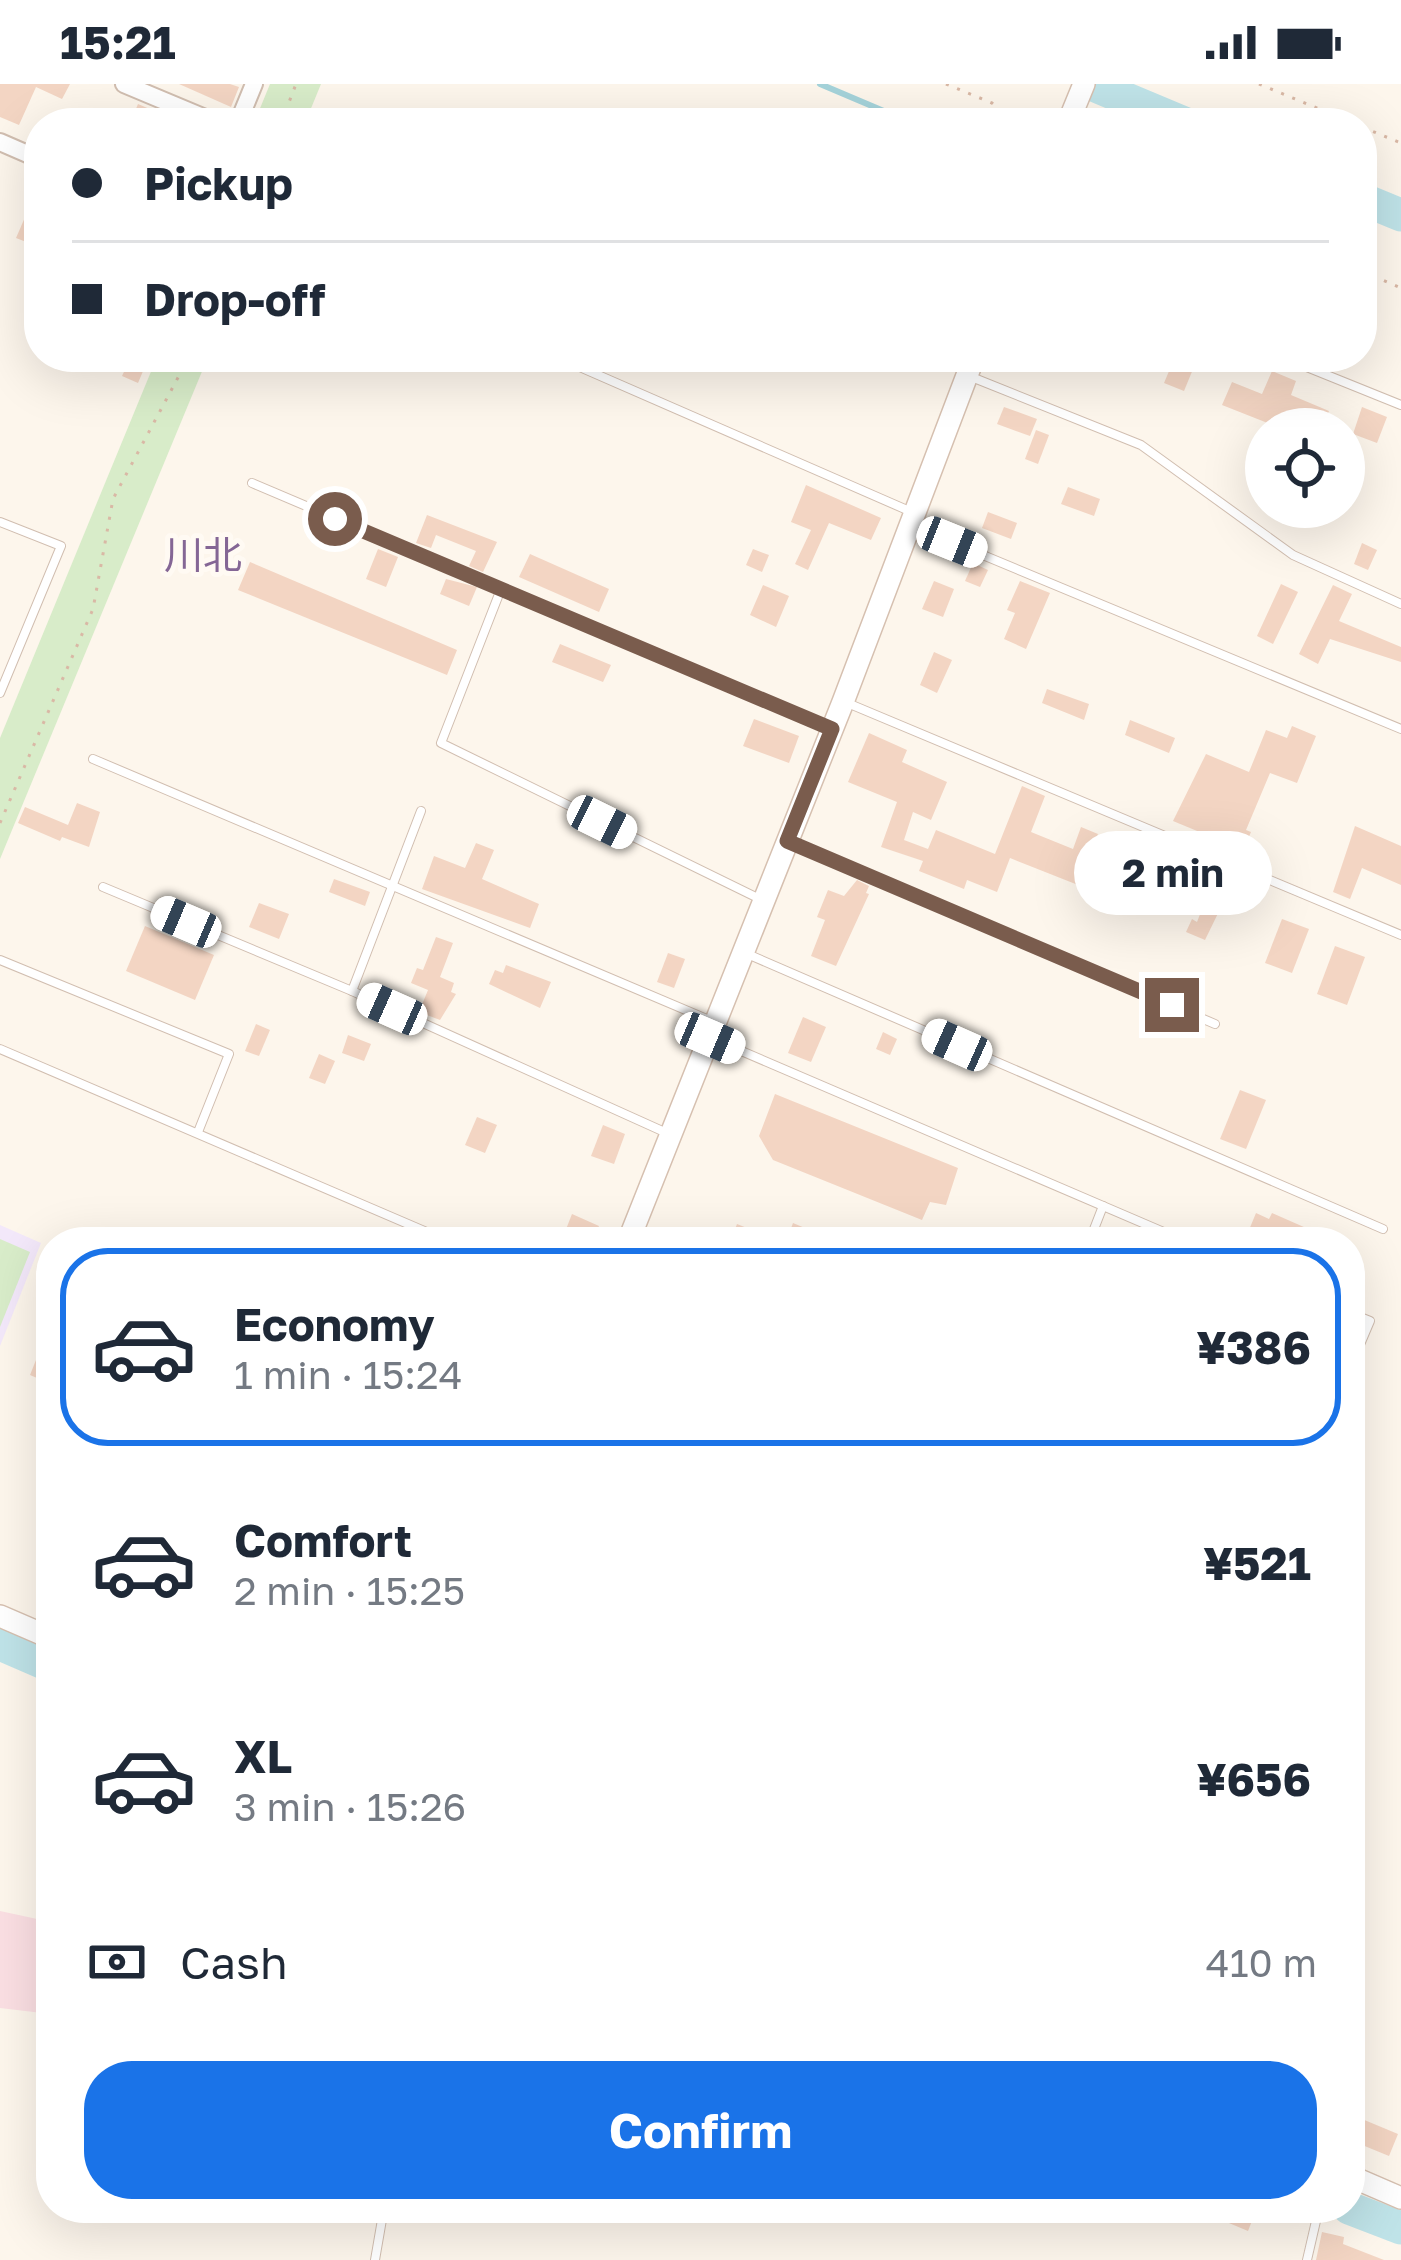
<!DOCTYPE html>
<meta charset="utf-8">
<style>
body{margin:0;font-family:"Golos Text","Noto Sans JP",sans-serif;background:#f6f6f7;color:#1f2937;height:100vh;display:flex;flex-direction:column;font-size:45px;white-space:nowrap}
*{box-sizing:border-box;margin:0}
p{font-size:39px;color:#747a83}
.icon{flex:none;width:66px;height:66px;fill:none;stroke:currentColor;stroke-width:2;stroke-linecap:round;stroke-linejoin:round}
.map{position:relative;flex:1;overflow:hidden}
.side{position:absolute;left:36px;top:1143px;width:1329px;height:996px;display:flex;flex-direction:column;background:#fff;border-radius:48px;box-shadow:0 12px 48px #0002}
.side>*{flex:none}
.top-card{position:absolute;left:24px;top:24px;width:1353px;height:264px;border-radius:48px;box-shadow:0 12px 48px #0002;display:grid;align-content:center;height:264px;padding:0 48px;background:#fff}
.fabs{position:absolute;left:1245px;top:324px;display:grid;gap:24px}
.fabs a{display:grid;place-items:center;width:120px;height:120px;border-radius:50%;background:#fff;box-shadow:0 12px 48px #0002;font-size:60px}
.end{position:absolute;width:54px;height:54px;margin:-27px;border:15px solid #7a5c4d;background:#fff;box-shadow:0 0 0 6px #fff}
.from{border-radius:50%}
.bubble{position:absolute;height:84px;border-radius:42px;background:#fff;box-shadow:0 12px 48px #0002;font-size:39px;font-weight:700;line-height:84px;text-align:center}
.car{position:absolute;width:36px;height:72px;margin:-36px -18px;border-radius:15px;box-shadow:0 0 9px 3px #0007;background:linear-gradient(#fff 24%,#345 0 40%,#fff 0 76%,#345 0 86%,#fff 0)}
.top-card b{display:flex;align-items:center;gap:42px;height:114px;font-size:45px}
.top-card b+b{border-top:3px solid #e0e1e3}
.top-card i{width:30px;height:30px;background:#1f2937}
ul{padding:21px 0 0;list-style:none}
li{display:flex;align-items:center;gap:36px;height:198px;margin:0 24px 18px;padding:0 24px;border:6px solid transparent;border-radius:48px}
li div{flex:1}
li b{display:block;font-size:45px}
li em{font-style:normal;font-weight:700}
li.current{border-color:#1a73e8}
li>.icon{width:108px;height:108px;stroke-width:1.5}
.pay{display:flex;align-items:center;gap:30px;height:132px;padding:0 48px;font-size:45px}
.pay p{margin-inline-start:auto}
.action{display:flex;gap:24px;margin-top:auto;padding:24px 48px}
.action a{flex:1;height:138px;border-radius:48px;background:#1a73e8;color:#fff;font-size:48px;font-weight:700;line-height:138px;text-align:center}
.status{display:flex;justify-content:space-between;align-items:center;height:84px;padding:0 60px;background:#fff;direction:ltr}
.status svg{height:33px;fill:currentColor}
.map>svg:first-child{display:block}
.education{fill:#f3e8fa}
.medical{fill:#fbdfe3}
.green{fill:#d8ecc9}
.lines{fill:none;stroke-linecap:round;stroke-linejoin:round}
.stream{stroke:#a5d3da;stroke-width:6}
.river{stroke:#bfe3e8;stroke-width:33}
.building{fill:#f3d5c3}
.lane-casing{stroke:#d1beb0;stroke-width:10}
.street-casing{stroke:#d1beb0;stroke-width:20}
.secondary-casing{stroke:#d6c0b0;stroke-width:24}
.path{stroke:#d9b8a5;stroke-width:3;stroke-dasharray:3 9;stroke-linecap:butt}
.lane{stroke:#fff;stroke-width:8}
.street{stroke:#fff;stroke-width:16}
.secondary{stroke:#fff;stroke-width:21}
.route{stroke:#7a5c4d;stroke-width:15}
.labels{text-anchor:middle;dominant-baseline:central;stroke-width:10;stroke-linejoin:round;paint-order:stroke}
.quarter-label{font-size:39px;fill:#846695;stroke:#fffaf3}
</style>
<div class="status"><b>15:21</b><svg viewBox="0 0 49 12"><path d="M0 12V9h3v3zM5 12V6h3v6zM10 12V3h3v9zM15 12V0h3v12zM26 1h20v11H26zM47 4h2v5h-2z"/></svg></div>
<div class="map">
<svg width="1401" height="2176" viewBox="0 0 1401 2176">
<rect width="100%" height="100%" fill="#fdf6ec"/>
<path class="education" d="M 0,1141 L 41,1159 L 0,1262 Z"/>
<path class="medical" d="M 0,1827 L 51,1838 L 51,1881 L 42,1929 L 0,1924 Z"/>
<g class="green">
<path d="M 270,0 L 321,0 L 305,39 L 254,39 Z"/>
<path d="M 157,273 L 208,273 L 0,775 L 0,654 Z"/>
<path d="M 0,1155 L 30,1168 L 0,1243 Z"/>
</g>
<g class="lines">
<path class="stream" d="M 820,0 L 912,39"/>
<g class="river">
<path d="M 1091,0 L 1184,39"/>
<path d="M 1362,115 L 1401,131"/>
<path d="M 0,1560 L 51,1582"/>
<path d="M 1349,2124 L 1401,2144"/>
</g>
</g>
<g class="building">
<path d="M 0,0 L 70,0 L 62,15 L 36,3 L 19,41 L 0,33 Z"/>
<path d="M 179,0 L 230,0 L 239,3 L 231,23 Z"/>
<path d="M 138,20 L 159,29 L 155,39 L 130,39 Z"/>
<path d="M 26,131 L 39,137 L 39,163 L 16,154 Z"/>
<path d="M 131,273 L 149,273 L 138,299 L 122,292 Z"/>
<path d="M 329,273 L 372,273 L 365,288 Z"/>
<path d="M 1175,273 L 1198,273 L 1184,307 L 1164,299 Z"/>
<path d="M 1272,287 L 1296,297 L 1291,311 L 1329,327 L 1322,345 L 1305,345 L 1281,335 L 1278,343 L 1222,321 L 1232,298 L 1262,310 Z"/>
<path d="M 1004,323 L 1037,335 L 1030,352 L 997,340 Z"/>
<path d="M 1362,323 L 1387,333 L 1377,359 L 1353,350 Z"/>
<path d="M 1036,346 L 1049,351 L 1038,380 L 1025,375 Z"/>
<path d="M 806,401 L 881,434 L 871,456 L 829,439 L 808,486 L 795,480 L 811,446 L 791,438 Z"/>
<path d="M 1068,403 L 1100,415 L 1094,432 L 1061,420 Z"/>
<path d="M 988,428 L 1017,439 L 1011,455 L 982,444 Z"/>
<path d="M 427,431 L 497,458 L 483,488 L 469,482 L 476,467 L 436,451 L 431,464 L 416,459 Z"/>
<path d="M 1362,459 L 1377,466 L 1368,486 L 1354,480 Z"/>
<path d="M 378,465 L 398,473 L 386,503 L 366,495 Z"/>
<path d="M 753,465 L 769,471 L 762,488 L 746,481 Z"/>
<path d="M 530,470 L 609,505 L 599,528 L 519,493 Z"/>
<path d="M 250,478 L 457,566 L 447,591 L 238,506 Z"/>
<path d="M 973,479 L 988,486 L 980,503 L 965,497 Z"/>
<path d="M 446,495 L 477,503 L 469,522 L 440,510 Z"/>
<path d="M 934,497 L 954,505 L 943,533 L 922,525 Z"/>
<path d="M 1020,497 L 1050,509 L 1026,565 L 1004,555 L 1015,529 L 1007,526 Z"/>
<path d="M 1281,500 L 1298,508 L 1273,560 L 1257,552 Z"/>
<path d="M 763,501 L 789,512 L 776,543 L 750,531 Z"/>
<path d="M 1333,501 L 1352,510 L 1339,537 L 1401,563 L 1401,578 L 1330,555 L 1318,580 L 1299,570 Z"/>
<path d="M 560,560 L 611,581 L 603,598 L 552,578 Z"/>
<path d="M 934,568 L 952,576 L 937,609 L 920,601 Z"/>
<path d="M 1047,605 L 1089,620 L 1084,636 L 1042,619 Z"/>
<path d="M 754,635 L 799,652 L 789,679 L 743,662 Z"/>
<path d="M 1130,636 L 1175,654 L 1169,669 L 1125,651 Z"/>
<path d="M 1292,642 L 1316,652 L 1297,699 L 1270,689 L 1246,746 L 1251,748 L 1243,766 L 1173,737 L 1206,670 L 1249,688 L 1266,646 L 1287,654 Z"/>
<path d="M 869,649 L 907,666 L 902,678 L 947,698 L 931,736 L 913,728 L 904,756 L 928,765 L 936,746 L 995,770 L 1022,702 L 1045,712 L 1031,748 L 1073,765 L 1081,743 L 1098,750 L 1078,801 L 1010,774 L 997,808 L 967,796 L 964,805 L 919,787 L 923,777 L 881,763 L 897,718 L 848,698 Z"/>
<path d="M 77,719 L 100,728 L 89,763 L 62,753 L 60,757 L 18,739 L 25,723 L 68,741 Z"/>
<path d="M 1355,742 L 1401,762 L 1401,801 L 1362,784 L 1350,815 L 1333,808 Z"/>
<path d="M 476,759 L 494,766 L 482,795 L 539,820 L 530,844 L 422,805 L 434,772 L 465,784 Z"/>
<path d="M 334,795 L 370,808 L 365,822 L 329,808 Z"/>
<path d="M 857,796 L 869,802 L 866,809 L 869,810 L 836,882 L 811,872 L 825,836 L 817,833 L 828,806 L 844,812 Z"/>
<path d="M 1208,810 L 1224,817 L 1205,856 L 1186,848 L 1192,835 L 1197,838 Z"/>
<path d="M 259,819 L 289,830 L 279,855 L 249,843 Z"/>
<path d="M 1282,835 L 1309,845 L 1292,889 L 1265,879 Z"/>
<path d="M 145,842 L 214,871 L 195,916 L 126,887 Z"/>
<path d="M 436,853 L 453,859 L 440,893 L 454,899 L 451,908 L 456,910 L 440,936 L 419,928 L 428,906 L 411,899 L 417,884 L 423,886 Z"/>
<path d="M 1335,862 L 1365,873 L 1347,921 L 1317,910 Z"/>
<path d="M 668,869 L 685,875 L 674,904 L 657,898 Z"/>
<path d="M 506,881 L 551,898 L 540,924 L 489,900 L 495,886 L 503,889 Z"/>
<path d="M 803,933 L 826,943 L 811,978 L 788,969 Z"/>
<path d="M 256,940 L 270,946 L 259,972 L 245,967 Z"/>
<path d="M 883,948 L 897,955 L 890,971 L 876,965 Z"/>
<path d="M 348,951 L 371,960 L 364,977 L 342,969 Z"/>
<path d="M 319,970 L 335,977 L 325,1000 L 309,994 Z"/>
<path d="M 1240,1006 L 1266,1016 L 1246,1065 L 1220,1055 Z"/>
<path d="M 775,1010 L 958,1084 L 946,1121 L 930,1118 L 922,1136 L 773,1076 L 759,1052 Z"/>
<path d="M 477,1033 L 497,1041 L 485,1069 L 465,1061 Z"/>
<path d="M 603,1041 L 625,1050 L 614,1080 L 591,1072 Z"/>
<path d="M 1256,1129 L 1269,1135 L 1272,1129 L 1338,1158 L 1244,1158 Z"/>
<path d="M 572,1130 L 599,1142 L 592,1158 L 561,1158 Z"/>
<path d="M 793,1139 L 812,1147 L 809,1158 L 786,1158 Z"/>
<path d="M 737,1140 L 780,1157 L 780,1158 L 730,1158 Z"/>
<path d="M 38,1271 L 51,1277 L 51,1300 L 30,1291 Z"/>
<path d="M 1350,2030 L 1398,2050 L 1389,2072 L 1350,2056 Z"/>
<path d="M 1193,2124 L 1257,2124 L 1248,2147 Z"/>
<path d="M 1322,2148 L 1344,2153 L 1343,2160 L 1384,2176 L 1316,2176 Z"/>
</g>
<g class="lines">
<g class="lane-casing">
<g id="lane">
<path d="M 1282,273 L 1401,321"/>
<path d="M 566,277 L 914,429"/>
<path d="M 969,292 L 1141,361 L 1293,471 L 1401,520"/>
<path d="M 252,399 L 831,645"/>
<path d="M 0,438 L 61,462 L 0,609"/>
<path d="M 913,442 L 1401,645"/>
<path d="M 501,505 L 441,659 L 762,816"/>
<path d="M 845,618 L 1401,851"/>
<path d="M 93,675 L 714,938"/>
<path d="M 788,758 L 1215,940"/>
<path d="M 103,803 L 352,907 L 669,1050"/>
<path d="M 745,869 L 1383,1145"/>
<path d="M 0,876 L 229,970 L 198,1048"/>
<path d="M 352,907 L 421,727"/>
<path d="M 711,954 L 1187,1158"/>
<path d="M 0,965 L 450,1158"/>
<path d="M 1089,1158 L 1103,1122"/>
<path d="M 1350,1229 L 1370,1237 L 1350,1284"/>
<path d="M 375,2176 L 384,2124"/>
<path d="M 1307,2176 L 1319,2124"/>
</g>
</g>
<g class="street-casing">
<g id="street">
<path d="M 124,0 L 217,39"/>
<path d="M 238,39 L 254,0"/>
<path d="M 0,58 L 39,75"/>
</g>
</g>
<g class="secondary-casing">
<g id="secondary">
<path d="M 1068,39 L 1084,0"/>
<path d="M 628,1158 L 843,618 L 974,273"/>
<path d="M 0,1532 L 51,1554"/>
<path d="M 1350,2092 L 1401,2114"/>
</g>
</g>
<g class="path">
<path d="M 946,0 L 992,19 L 1015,39"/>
<path d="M 1259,0 L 1353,39"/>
<path d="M 281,39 L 296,0"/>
<path d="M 1362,43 L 1401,59"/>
<path d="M 1362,187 L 1401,204"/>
<path d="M 0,739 L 93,525 L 113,415 L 189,273"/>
</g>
<use href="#lane" class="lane"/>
<use href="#street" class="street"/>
<use href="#secondary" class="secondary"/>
</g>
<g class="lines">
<path class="route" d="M 335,435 L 832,645 L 787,757 L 1172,921"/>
</g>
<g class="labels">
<g class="quarter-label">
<text x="203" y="470">川北</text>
</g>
</g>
</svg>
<div class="fabs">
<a><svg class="icon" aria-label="locate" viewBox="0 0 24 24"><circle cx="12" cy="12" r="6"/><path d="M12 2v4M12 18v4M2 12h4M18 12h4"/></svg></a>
</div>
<i class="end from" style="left:335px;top:435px"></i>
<i class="end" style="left:1172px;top:921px"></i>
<div class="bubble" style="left:1074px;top:747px;width:198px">2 min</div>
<i class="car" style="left:952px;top:458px;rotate:112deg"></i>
<i class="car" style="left:602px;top:738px;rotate:116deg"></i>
<i class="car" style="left:186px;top:838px;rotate:293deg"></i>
<i class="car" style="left:392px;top:925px;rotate:294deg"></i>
<i class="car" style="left:710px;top:954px;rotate:113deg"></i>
<i class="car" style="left:957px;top:961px;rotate:294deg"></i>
<div class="top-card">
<b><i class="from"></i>Pickup</b>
<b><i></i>Drop-off</b>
</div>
<section class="side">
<ul>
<li class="current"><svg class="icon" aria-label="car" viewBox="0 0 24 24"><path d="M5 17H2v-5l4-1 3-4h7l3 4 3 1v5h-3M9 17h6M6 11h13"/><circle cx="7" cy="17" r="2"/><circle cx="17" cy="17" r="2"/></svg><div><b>Economy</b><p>1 min · 15:24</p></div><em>¥386</em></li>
<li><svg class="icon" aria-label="car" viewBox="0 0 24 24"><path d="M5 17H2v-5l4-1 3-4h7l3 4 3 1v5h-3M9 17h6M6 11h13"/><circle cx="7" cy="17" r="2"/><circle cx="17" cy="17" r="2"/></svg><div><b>Comfort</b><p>2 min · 15:25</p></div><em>¥521</em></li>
<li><svg class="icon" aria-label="car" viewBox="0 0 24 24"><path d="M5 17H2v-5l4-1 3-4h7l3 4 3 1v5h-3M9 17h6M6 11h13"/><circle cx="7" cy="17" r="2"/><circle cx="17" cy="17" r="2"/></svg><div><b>XL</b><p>3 min · 15:26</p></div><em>¥656</em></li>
</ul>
<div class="pay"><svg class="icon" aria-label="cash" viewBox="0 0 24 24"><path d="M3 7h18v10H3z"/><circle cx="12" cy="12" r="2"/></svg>Cash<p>410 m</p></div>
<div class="action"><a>Confirm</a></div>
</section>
</div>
